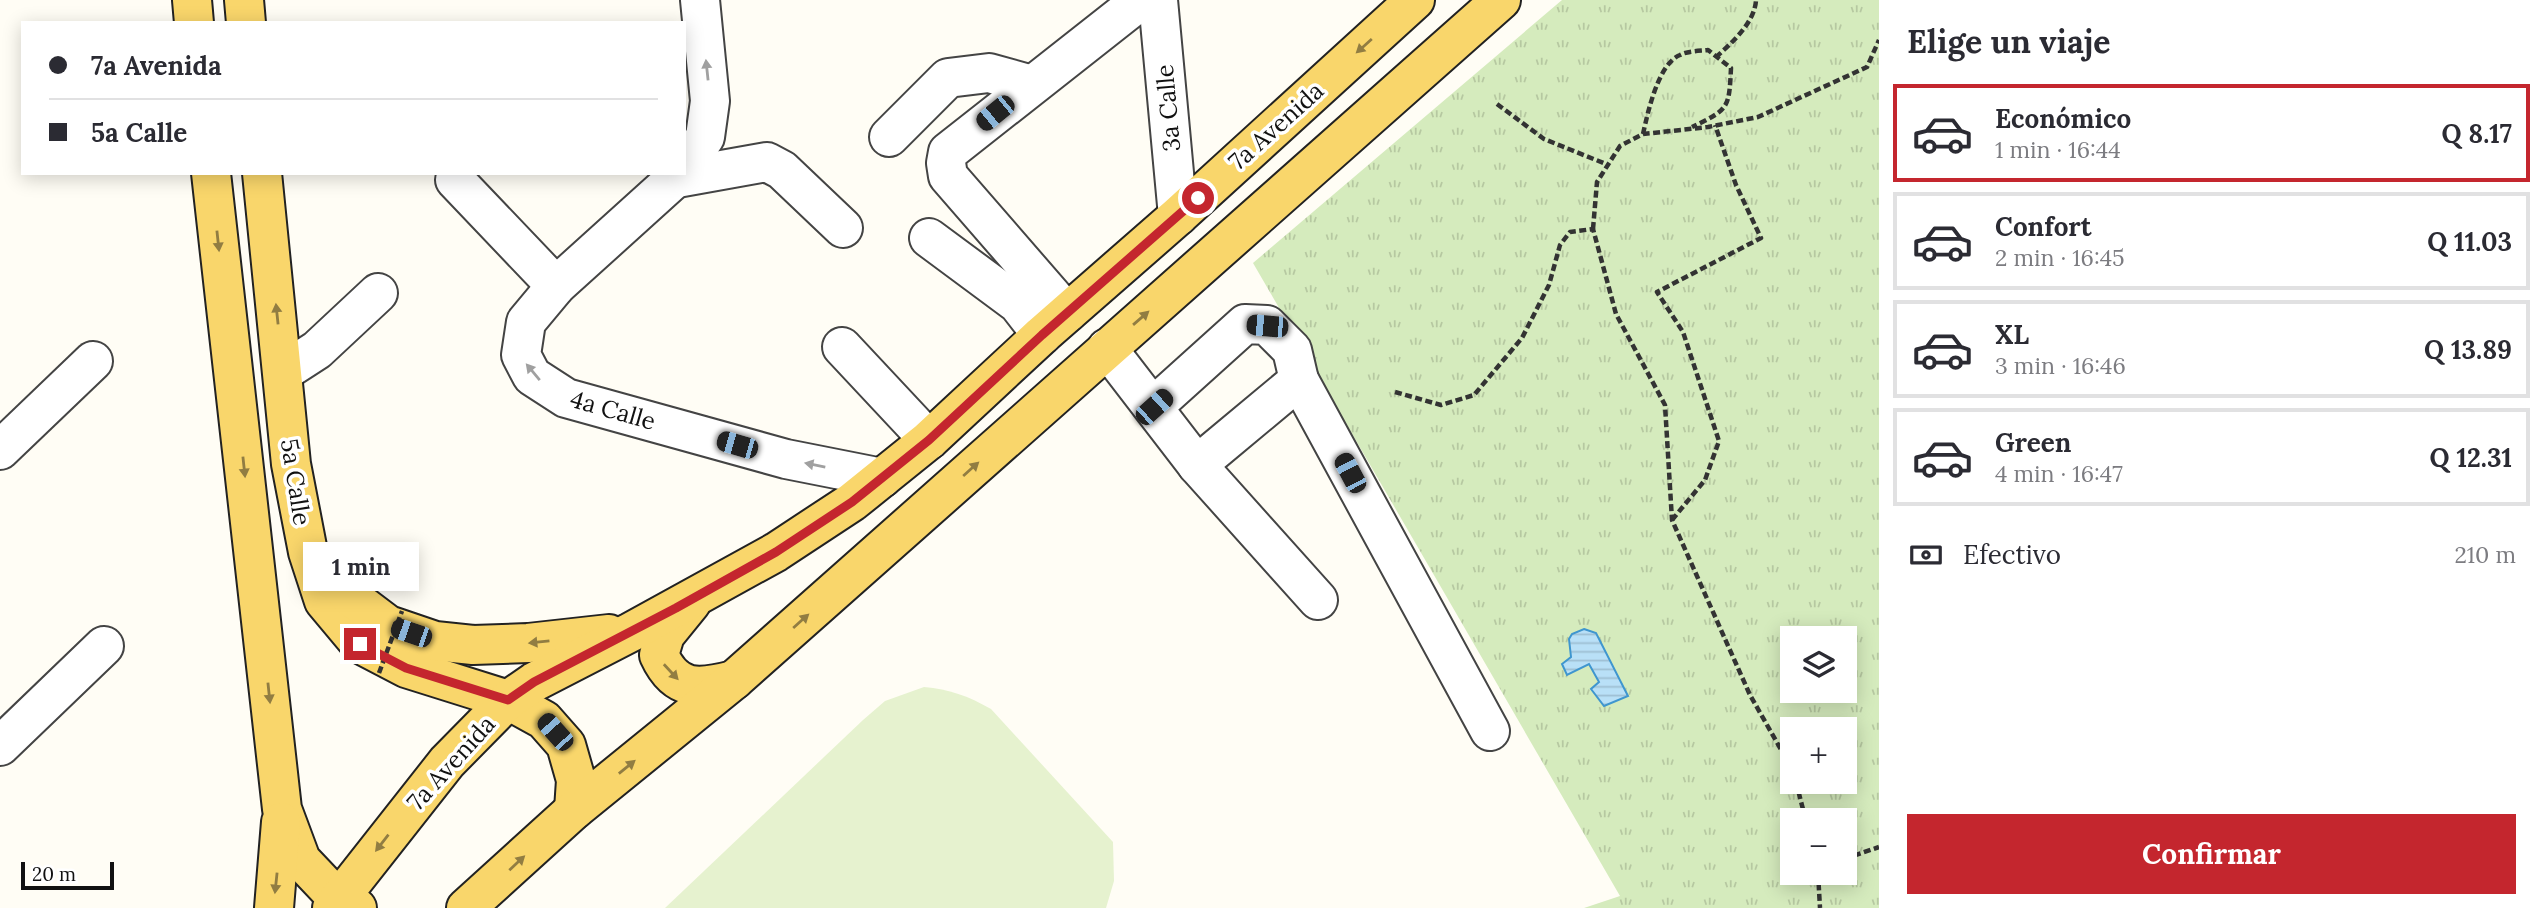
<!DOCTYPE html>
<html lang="es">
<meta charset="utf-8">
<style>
body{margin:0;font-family:Lora,serif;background:#f2f2f3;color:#2b2b33;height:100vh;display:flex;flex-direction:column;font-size:26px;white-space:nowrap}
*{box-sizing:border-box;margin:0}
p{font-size:23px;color:#7c7c81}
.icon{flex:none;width:38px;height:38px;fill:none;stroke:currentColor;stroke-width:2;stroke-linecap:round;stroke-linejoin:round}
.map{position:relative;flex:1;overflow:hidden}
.panel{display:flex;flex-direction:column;background:#fff;width:665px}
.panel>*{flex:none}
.top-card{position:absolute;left:21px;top:21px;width:665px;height:154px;border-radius:0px;box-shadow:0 4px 18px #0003;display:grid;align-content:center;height:154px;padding:0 28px;background:#fff}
.buttons{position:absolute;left:1780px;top:626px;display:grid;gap:14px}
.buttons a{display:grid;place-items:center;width:77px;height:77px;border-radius:0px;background:#fff;box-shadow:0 4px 18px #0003;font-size:35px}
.scale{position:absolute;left:21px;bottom:18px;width:93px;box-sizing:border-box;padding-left:7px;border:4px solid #111;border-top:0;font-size:19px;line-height:24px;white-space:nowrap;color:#111;-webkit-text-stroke:5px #fff;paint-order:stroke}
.end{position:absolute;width:32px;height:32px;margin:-16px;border:9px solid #c4262e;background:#fff;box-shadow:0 0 0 4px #fff}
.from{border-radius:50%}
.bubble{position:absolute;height:49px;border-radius:0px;background:#fff;box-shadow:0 4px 18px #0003;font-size:23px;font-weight:800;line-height:49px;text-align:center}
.car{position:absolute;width:21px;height:42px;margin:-21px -10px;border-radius:9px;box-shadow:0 0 5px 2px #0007;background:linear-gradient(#222 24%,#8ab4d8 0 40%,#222 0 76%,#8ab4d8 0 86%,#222 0)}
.top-card b{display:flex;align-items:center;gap:24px;height:66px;font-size:26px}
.top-card b+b{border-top:2px solid #e1e1e2}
.top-card i{width:18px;height:18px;background:#2b2b33}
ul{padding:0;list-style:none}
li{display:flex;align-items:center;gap:21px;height:98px;margin:0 14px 10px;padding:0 14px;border:4px solid #e1e1e2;border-radius:0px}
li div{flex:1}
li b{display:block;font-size:26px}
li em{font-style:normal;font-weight:800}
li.current{border-color:#c4262e}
li>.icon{width:63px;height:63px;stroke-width:1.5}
h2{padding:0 28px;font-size:32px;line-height:84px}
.pay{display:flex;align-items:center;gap:18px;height:77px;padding:0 28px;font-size:26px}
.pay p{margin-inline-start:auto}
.button{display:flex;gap:14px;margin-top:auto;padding:14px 28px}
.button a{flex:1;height:80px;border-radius:0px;background:#c4262e;color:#fff;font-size:28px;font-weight:800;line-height:80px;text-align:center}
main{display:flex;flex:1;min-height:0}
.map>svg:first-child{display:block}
.park{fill:url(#park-tufts);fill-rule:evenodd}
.pitch{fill:#e6f2cf}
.water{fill:url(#water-rules);stroke:#3f96cf;stroke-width:2}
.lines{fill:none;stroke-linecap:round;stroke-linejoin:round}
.minor-casing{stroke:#444;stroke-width:42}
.major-casing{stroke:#222;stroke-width:42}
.path{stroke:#333;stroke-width:4.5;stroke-dasharray:7 3.5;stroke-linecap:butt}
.minor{stroke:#fff;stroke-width:38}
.major{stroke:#f9d66b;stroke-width:38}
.path-bridge{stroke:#333;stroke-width:4.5;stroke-dasharray:7 3.5;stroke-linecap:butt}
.oneway{fill:#917d42}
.oneway2{fill:#a0a0a0}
.route{stroke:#c4262e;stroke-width:9}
.labels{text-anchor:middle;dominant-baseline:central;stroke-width:7;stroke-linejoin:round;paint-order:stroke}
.street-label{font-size:24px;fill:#111;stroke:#fff}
</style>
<main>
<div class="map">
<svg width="1879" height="908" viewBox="0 0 1879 908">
<defs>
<pattern id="park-tufts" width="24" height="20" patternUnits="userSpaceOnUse" patternTransform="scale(1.75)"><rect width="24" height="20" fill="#d5ebbd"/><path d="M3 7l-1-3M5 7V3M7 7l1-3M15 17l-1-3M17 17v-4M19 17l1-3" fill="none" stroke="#b6c8a1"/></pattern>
<pattern id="water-rules" width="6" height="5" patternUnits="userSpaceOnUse" patternTransform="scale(1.75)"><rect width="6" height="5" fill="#b9e0f7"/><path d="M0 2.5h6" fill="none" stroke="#9ebfd3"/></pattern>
</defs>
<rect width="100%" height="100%" fill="#fffdf5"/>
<path class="park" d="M 1562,0 L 1879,0 L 1879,908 L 1584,908 L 1620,896 L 1253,263 ZM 1792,639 L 1844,639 L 1844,691 L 1792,691 ZM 1792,730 L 1844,730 L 1844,782 L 1792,782 ZM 1792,821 L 1844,821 L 1844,873 L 1792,873 Z"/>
<path class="pitch" d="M 924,687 C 949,689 968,696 991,709 L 1113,842 L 1114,881 L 1106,908 L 665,908 L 863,720 L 885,701 Z"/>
<path class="water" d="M 1584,629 L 1596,633 L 1628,696 L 1604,706 L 1591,689 L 1599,682 L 1589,664 L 1567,675 L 1562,664 L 1571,657 L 1569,639 L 1572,634 Z"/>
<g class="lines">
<g class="minor-casing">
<g id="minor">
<path d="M 1158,0 L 1178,216"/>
<path d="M 889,137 L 948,78 L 989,73 L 1032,85"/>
<path d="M 684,168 L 705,137 L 710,101 L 700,0"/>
<path d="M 681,173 L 556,286 L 526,322 L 521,355 L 532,376 L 566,398 L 786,459 L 882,478"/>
<path d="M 677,178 L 767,162 L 782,170 L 843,228"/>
<path d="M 455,180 L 556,286"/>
<path d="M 929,238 L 1018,304 L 1042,335"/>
<path d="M 1067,313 L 948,176 L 946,163 L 948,152 L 1141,0"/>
<path d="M 842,347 L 929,440"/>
<path d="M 1107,348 L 1197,465 L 1318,600"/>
<path d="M 283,372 L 317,350 L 378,293"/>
<path d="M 1299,380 L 1490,731"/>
<path d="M 1154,406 L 1245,324 L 1267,325 L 1292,350 L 1299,380 L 1197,465"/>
<path d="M 0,450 L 93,361"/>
<path d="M 0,746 L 104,646"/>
</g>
</g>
<g class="major-casing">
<g id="major">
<path d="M 192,0 L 194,23"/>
<path d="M 244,0 L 246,23"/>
<path d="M 211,173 L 282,809 L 301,860 L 338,899 L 357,908"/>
<path d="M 262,173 L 291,464 L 308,552 L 324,601 L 360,644 L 406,668 L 508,700 L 544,720 L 566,745 L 576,780 L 574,810"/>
<path d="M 326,571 L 351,597 L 388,625 L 435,641 L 473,645 L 528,643 L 609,634"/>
<path d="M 691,603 L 665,635 L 659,655 C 676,692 699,689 734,680"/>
<path d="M 274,908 L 281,822"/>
<path d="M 332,908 L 447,762 L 508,700 L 534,682 L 631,632 L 776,552 L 852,502 L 929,440 L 1042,335 L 1178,216 L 1415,0"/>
<path d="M 466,908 L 574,810 L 734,680 L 1501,0"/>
</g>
</g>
<g class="path">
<path d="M 1716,57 C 1732,43 1755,22 1756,0"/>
<path d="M 1497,104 L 1544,139 L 1606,164"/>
<path d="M 1643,134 C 1648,112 1658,64 1680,55 C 1687,51 1699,51 1708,50 L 1731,68 C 1729,109 1729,109 1692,127"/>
<path d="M 1593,229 L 1597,182 L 1620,146 L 1643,134 L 1708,127 L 1758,117 L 1867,67 L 1879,40"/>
<path d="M 1395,392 L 1441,405 L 1474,395 L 1522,338 L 1549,285 L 1560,245 L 1570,232 L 1593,229 L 1616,314 L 1665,405 L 1672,520 L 1750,695 L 1792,769"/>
<path d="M 1672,520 L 1705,480 L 1719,441 L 1683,332 L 1657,292 L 1761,238 L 1736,185 L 1715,125"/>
<path d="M 1796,782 L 1806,821"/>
<path d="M 1844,859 L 1879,847"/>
<path d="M 1818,873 L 1820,908"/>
</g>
<use href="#minor" class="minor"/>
<use href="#major" class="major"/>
<path class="path-bridge" d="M 379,673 L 402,611"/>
</g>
<defs><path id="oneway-solid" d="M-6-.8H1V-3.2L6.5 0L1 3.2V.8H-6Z" transform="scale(1.75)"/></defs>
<g class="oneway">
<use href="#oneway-solid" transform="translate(1364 46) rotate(138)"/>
<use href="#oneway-solid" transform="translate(218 241) rotate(84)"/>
<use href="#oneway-solid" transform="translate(277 314) rotate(-96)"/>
<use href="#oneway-solid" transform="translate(1141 318) rotate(-41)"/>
<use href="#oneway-solid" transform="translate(244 467) rotate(84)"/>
<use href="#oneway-solid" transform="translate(971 469) rotate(-42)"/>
<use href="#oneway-solid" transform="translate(801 621) rotate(-42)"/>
<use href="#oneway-solid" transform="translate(539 642) rotate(174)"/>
<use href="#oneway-solid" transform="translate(671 672) rotate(47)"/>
<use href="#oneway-solid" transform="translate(269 693) rotate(84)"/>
<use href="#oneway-solid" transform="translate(627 767) rotate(-39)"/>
<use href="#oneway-solid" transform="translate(382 843) rotate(128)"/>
<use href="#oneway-solid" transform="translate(517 863) rotate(-43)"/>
<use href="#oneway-solid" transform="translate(276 883) rotate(96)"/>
</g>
<g class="oneway2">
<use href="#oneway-solid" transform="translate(707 70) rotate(-96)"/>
<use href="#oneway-solid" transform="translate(533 372) rotate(-130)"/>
<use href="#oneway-solid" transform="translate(815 465) rotate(-169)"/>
</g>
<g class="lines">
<path class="route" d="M 360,644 L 406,668 L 508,700 L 534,682 L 676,608 L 776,552 L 852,502 L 929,440 L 1042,335 L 1198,198"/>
</g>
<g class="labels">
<g class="street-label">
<text transform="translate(1168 108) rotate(-95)">3a Calle</text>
<text transform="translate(1276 126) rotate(-42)">7a Avenida</text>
<text transform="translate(613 410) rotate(16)">4a Calle</text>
<text transform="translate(296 482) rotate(81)">5a Calle</text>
<text transform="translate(451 763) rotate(-48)">7a Avenida</text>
</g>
</g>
</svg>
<div class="buttons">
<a><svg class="icon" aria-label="layers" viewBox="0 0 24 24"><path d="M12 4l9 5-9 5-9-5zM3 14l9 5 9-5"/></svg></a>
<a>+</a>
<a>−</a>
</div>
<div class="scale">20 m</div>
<i class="end from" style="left:1198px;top:198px"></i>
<i class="end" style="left:360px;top:644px"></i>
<div class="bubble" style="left:303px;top:542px;width:116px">1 min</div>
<i class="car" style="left:995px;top:113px;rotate:231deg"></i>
<i class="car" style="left:1267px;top:326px;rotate:275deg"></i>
<i class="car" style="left:1154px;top:407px;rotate:48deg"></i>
<i class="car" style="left:737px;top:445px;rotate:286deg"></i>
<i class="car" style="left:1350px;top:473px;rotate:332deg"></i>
<i class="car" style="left:411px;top:633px;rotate:289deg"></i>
<i class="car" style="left:555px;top:732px;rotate:318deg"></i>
<div class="top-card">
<b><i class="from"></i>7a Avenida</b>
<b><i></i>5a Calle</b>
</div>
</div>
<section class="panel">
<h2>Elige un viaje</h2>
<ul>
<li class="current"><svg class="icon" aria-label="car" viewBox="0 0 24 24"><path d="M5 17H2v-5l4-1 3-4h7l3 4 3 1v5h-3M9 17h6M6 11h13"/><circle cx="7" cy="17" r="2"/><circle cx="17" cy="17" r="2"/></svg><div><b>Económico</b><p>1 min · 16:44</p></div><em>Q 8.17</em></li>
<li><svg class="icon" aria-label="car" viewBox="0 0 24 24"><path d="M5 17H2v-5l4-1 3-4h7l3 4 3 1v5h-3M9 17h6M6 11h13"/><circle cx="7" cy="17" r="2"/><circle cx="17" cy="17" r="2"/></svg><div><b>Confort</b><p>2 min · 16:45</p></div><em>Q 11.03</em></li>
<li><svg class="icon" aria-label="car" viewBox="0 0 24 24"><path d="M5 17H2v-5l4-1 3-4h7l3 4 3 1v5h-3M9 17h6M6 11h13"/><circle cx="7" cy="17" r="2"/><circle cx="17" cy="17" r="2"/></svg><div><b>XL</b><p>3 min · 16:46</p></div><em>Q 13.89</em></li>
<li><svg class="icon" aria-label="car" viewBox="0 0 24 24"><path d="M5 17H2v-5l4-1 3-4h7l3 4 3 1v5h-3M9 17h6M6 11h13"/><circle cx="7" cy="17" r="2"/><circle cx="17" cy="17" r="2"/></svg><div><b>Green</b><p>4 min · 16:47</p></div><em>Q 12.31</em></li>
</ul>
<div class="pay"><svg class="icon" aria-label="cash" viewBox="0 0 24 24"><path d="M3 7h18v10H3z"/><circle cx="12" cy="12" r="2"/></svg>Efectivo<p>210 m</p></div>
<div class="button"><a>Confirmar</a></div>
</section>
</main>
